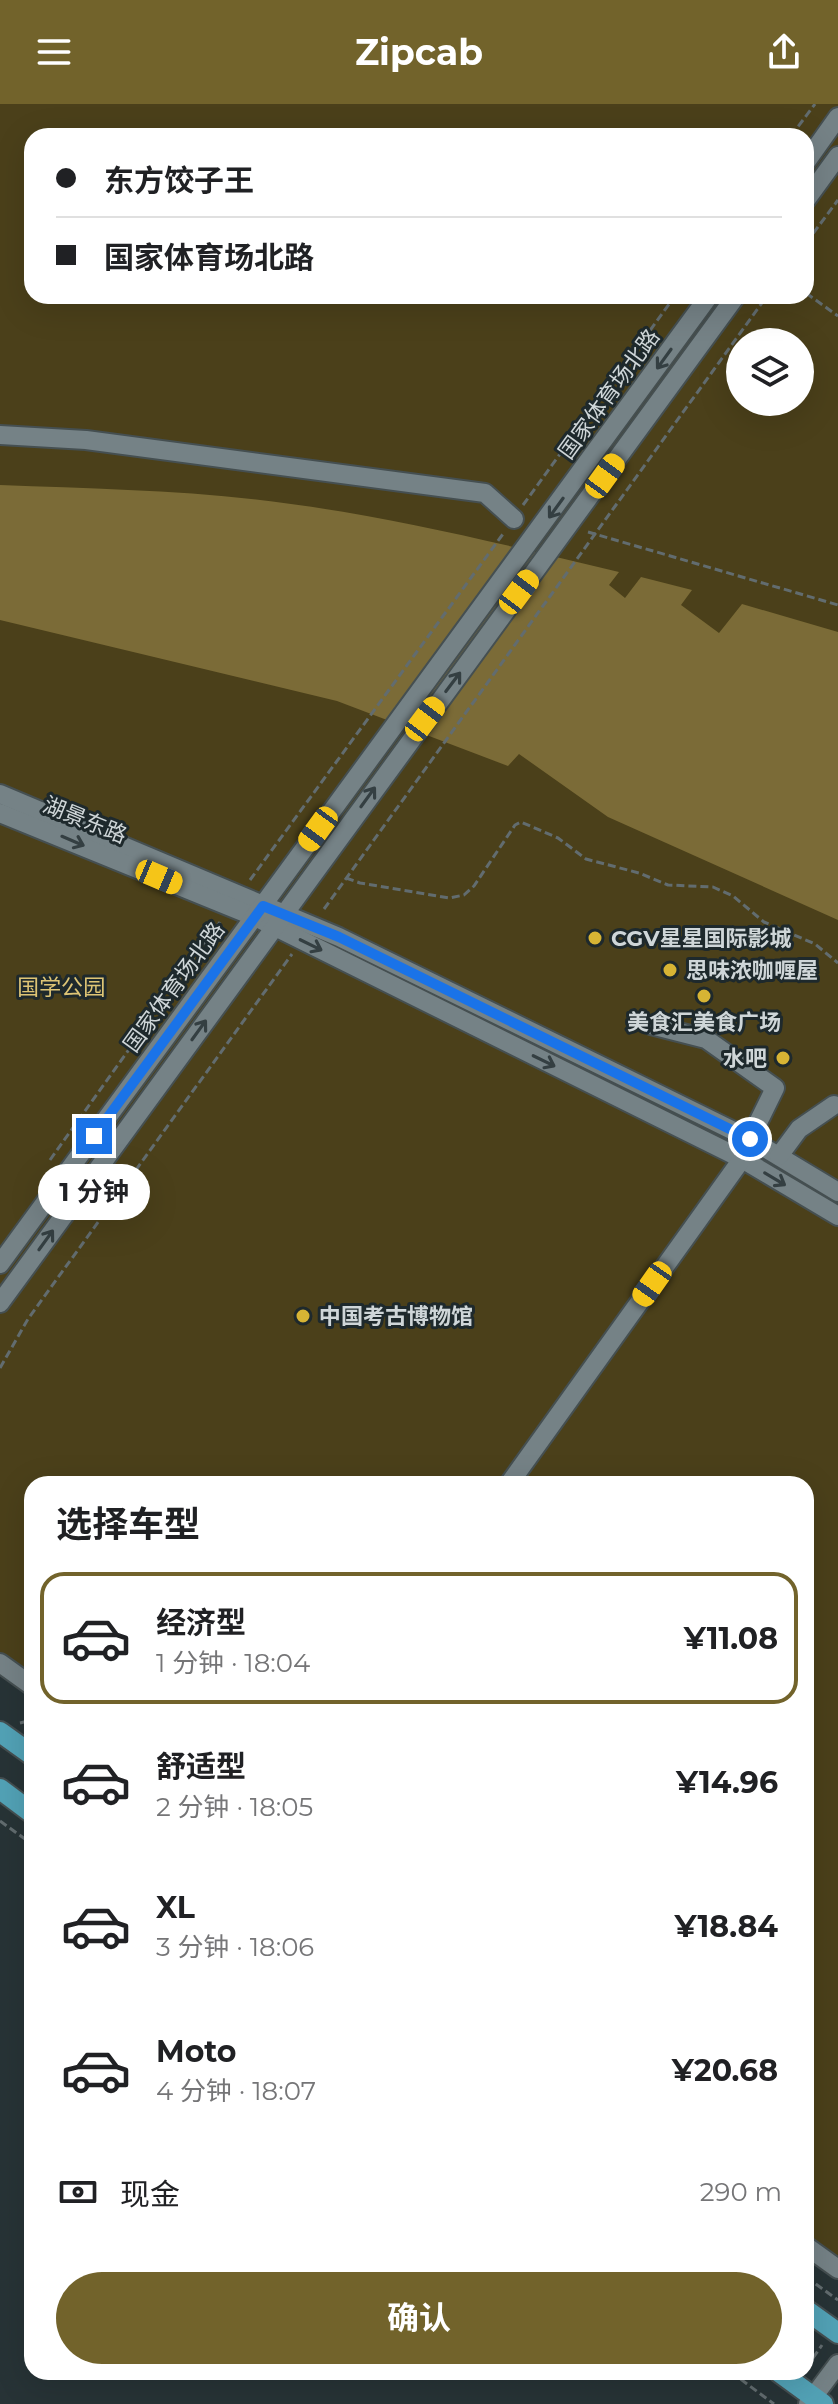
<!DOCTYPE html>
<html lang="zh">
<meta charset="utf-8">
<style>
body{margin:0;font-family:Montserrat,"Noto Sans SC",sans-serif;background:#f2f2f2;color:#202124;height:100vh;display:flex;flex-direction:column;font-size:30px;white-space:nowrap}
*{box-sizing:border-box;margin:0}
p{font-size:26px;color:#757577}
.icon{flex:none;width:44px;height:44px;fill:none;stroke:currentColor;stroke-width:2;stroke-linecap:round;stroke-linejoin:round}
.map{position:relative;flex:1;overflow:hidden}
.drawer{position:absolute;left:24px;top:1372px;width:790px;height:904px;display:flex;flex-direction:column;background:#fff;border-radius:24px;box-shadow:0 8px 32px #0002}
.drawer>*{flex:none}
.banner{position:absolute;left:24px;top:24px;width:790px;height:176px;border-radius:24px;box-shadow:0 8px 32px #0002;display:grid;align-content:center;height:176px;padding:0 32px;background:#fff}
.controls{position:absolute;left:726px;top:224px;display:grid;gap:16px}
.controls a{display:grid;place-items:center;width:88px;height:88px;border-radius:50%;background:#fff;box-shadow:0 8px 32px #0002;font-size:40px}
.end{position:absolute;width:36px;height:36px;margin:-18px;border:10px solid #1a73e8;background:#fff;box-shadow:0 0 0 4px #fff}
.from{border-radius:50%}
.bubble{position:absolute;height:56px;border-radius:28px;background:#fff;box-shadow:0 8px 32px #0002;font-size:26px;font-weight:700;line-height:56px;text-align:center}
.car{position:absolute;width:24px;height:48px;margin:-24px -12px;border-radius:10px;box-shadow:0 0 6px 2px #0007;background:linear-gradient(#f5c518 24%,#345 0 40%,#f5c518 0 76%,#345 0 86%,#f5c518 0)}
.banner b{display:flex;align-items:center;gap:28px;height:76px;font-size:30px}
.banner b+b{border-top:2px solid #e0e0e0}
.banner i{width:20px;height:20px;background:#202124}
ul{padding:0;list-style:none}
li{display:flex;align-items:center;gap:24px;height:132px;margin:0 16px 12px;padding:0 16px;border:4px solid transparent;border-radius:24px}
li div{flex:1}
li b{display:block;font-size:30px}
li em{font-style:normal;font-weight:700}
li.on{border-color:#72632b}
li>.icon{width:72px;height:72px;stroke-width:1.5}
h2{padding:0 32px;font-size:36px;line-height:96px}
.pay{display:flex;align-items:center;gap:20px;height:88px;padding:0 32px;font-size:30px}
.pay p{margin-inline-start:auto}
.action{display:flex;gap:16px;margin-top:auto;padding:16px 32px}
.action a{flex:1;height:92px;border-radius:48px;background:#72632b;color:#fff;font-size:32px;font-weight:700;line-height:92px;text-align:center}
header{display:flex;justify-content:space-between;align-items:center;height:104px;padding:0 32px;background:#72632b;color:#fff;font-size:36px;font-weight:700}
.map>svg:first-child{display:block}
.green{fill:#4b401a;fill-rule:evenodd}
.water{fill:#7b6b37}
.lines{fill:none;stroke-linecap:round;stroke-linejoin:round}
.minor-casing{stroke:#454f51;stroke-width:22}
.major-casing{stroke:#454f51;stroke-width:24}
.path{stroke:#626c6f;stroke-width:3;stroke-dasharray:8 4;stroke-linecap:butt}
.minor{stroke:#758286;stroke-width:18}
.major{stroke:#52a2b6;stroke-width:20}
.oneway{stroke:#343f42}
.route{stroke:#1a73e8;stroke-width:10}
.poi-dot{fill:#d7b434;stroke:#1e292c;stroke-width:3}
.labels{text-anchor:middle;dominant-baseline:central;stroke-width:6;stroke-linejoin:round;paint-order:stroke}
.street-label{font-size:22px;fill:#cfd6d8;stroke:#1e292c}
.poi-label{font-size:22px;font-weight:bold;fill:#cfd6d8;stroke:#1e292c;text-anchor:start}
.park-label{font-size:22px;fill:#dec575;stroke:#1e292c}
</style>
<header><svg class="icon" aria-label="menu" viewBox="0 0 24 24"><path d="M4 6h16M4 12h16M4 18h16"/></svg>Zipcab<svg class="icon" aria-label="share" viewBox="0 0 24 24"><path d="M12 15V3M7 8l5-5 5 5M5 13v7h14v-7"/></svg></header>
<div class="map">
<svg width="838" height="2300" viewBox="0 0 838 2300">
<rect width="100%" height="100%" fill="#273336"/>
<path class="green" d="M 0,0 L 838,0 L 838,2156 L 806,2133 L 806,1380 L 32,1380 L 32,1574 L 0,1551 ZM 32,32 L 806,32 L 806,192 L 32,192 ZM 740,238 L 800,238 L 800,298 L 740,298 Z"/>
<path class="water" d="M 0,381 C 97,385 195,386 291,400 C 402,415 510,442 619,468 L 609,481 L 625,494 L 641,473 L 692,486 L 681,501 L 719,529 L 742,500 L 838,528 L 838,816 L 608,713 L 519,650 L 508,662 L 337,597 L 0,516 Z"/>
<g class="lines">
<g class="minor-casing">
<g id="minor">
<path d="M 806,58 L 838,13"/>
<path d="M 806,96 L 838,52"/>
<path d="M 0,331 L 86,336 L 485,389 L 514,415"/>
<path d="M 0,690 L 339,833 L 750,1035 L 838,1088"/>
<path d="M 0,709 L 255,813 L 742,1055 L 838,1112"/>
<path d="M 651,921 L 706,935 L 775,984 L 750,1035"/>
<path d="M 779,1052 L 799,1025 L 834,1001"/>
<path d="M 0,1160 L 709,192"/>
<path d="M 0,1199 L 736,192"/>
<path d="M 509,1380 L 742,1055"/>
<path d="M 0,1559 L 32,1582"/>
<path d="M 806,2142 L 838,2165"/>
<path d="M 808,2300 L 838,2260"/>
</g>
</g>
<g class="major-casing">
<g id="major">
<path d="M 0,1628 L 32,1651"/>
<path d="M 0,1685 L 32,1709"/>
<path d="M 806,2206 L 838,2229"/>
<path d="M 779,2268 L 823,2300"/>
</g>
</g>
<g class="path">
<path d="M 791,32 L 815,0"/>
<path d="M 806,139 L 838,96"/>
<path d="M 806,189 L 838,212"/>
<path d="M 523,401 L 675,192"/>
<path d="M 588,428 L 838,501"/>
<path d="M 346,774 L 360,779 L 449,794 L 464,791 L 474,782 L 515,721 L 521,718 L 558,734 L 586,755 L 639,769 L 668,781 L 713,783 L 733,792 L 764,818 L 815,840 L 838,859"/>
<path d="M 250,776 L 503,430"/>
<path d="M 324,805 L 767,192"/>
<path d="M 50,1056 L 220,818"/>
<path d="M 0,1264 L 28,1215 L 292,850"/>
<path d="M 20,1619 L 32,1616"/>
<path d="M 0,1717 L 32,1740"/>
<path d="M 806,2173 L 838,2196"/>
<path d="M 806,2264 L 822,2241"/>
<path d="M 731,2268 L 774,2300"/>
</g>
<use href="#minor" class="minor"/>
<use href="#major" class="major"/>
</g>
<defs><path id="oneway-shaft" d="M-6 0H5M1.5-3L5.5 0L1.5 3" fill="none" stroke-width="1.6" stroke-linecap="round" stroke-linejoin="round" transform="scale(2)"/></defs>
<g class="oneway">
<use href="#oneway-shaft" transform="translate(664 255) rotate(126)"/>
<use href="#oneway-shaft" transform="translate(556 404) rotate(126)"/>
<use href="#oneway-shaft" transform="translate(453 578) rotate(-53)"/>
<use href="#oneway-shaft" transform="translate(368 693) rotate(-54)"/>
<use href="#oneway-shaft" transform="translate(73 737) rotate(23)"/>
<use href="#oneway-shaft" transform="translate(311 841) rotate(26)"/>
<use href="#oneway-shaft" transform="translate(199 926) rotate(-54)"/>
<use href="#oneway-shaft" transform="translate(544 957) rotate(26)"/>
<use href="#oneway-shaft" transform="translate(775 1075) rotate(31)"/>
<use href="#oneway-shaft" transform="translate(46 1136) rotate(-54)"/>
</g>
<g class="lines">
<path class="route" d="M 94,1032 L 263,802 L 339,833 L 750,1035"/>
</g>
<g class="poi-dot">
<circle cx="595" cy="834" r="8"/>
<circle cx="670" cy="866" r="8"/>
<circle cx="704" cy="892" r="8"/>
<circle cx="783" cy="954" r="8"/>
<circle cx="303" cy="1212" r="8"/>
</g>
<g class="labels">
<g class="street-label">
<text transform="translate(609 290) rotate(-54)">国家体育场北路</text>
<text transform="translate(85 716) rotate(22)">湖景东路</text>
<text transform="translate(174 883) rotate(-54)">国家体育场北路</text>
</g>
<g class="poi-label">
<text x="611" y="834">CGV星星国际影城</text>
<text x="686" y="866">思味浓咖喱屋</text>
<text x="704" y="918" text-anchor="middle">美食汇美食广场</text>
<text x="767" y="954" text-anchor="end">水吧</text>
<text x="319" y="1212">中国考古博物馆</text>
</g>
<g class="park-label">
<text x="61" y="883">国学公园</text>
</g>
</g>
</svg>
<div class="controls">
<a><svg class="icon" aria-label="layers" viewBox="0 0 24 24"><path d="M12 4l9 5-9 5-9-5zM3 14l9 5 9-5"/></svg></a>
</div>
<i class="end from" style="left:750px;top:1035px"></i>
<i class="end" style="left:94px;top:1032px"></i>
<div class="bubble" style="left:38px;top:1060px;width:112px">1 分钟</div>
<i class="car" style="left:605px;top:372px;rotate:36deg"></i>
<i class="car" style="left:519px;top:488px;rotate:37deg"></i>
<i class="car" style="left:425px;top:615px;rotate:37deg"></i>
<i class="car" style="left:318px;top:725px;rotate:216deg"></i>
<i class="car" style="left:159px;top:773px;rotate:113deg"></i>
<i class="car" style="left:652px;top:1180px;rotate:215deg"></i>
<div class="banner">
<b><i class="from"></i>东方饺子王</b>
<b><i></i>国家体育场北路</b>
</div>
<section class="drawer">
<h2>选择车型</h2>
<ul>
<li class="on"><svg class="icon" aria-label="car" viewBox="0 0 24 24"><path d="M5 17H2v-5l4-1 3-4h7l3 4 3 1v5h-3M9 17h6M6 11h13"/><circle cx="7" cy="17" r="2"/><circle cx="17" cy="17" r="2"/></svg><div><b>经济型</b><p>1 分钟 · 18:04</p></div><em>¥11.08</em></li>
<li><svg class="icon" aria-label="car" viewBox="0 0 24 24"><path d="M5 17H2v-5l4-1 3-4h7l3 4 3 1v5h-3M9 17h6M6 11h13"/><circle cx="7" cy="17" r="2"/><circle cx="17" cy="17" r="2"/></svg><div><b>舒适型</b><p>2 分钟 · 18:05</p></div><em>¥14.96</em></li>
<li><svg class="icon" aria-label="car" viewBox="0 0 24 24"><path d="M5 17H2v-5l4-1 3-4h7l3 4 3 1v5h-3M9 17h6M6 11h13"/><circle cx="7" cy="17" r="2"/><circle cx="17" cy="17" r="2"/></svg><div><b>XL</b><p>3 分钟 · 18:06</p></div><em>¥18.84</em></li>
<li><svg class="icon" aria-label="car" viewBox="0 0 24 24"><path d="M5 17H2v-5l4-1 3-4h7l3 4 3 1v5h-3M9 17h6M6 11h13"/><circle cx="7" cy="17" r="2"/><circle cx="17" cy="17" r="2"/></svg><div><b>Moto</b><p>4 分钟 · 18:07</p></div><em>¥20.68</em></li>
</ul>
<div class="pay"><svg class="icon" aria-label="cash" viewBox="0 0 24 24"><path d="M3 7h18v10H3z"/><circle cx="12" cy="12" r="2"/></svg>现金<p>290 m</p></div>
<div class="action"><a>确认</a></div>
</section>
</div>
